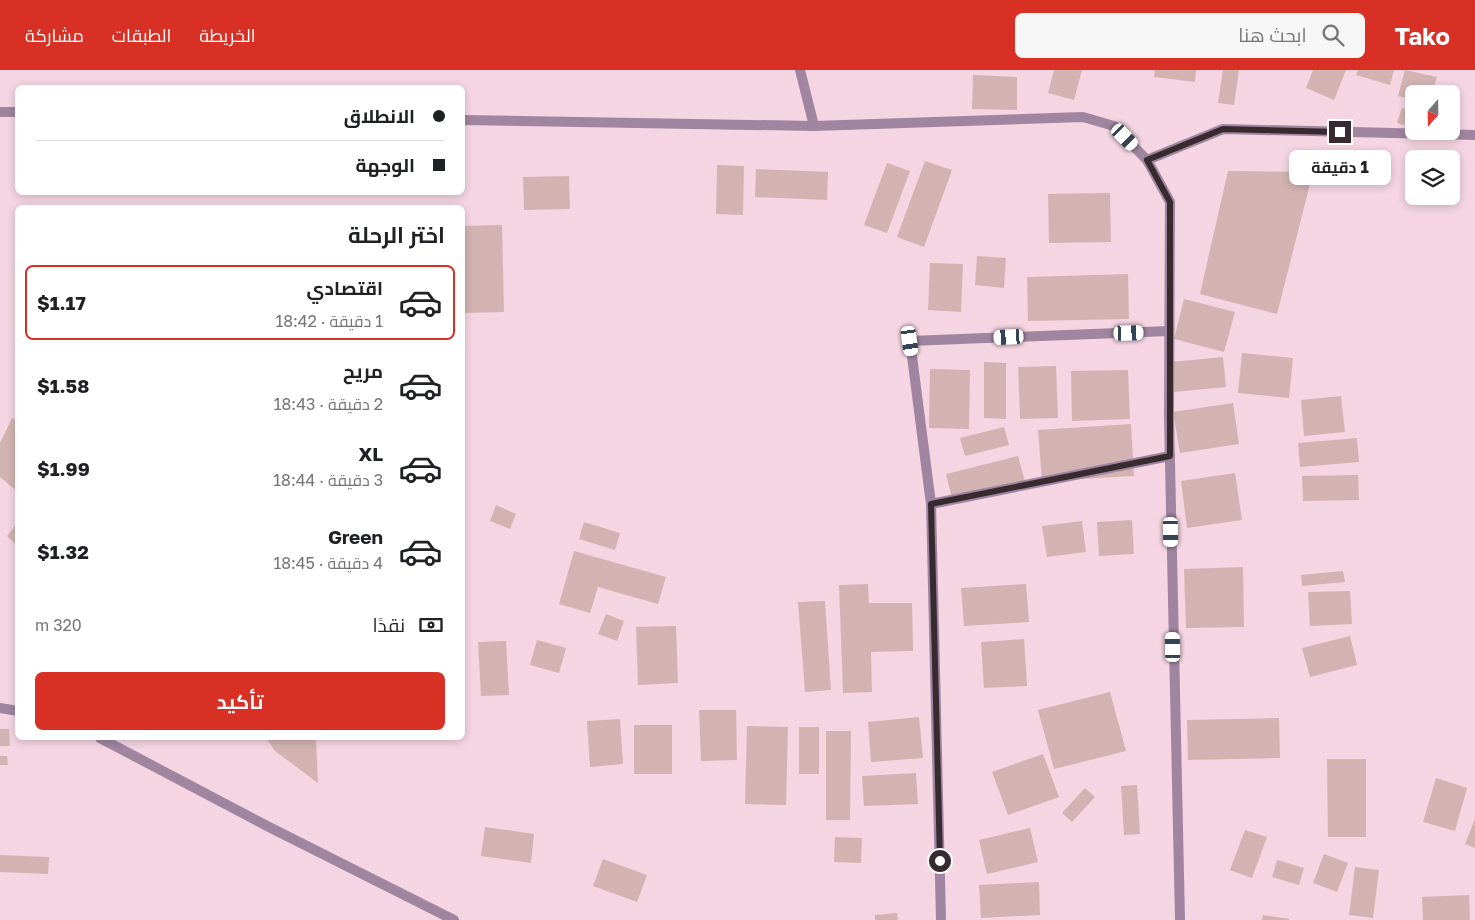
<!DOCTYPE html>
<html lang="ar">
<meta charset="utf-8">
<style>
body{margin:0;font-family:"Golos Text",Cairo,sans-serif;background:#f6f6f6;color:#202124;direction:rtl;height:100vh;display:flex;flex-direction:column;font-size:19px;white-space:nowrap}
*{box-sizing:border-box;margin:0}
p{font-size:16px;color:#757577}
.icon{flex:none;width:28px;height:28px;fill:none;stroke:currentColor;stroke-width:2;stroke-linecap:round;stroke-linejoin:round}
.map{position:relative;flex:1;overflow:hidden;direction:ltr}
.panel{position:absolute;left:15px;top:135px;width:450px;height:535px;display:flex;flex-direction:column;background:#fff;border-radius:8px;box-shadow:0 2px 8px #0003;direction:rtl}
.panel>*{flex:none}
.guide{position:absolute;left:15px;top:15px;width:450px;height:110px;border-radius:8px;box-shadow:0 2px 8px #0003;direction:rtl;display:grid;align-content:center;height:110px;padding:0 20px;background:#fff}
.needle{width:32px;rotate:200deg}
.controls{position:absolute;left:1405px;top:15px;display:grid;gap:10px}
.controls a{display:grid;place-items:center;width:55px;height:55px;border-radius:8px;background:#fff;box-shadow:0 2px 8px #0003;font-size:25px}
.end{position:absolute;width:22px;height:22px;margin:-11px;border:6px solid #372b30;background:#fff;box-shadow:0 0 0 2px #fff}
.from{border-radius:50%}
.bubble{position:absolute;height:35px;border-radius:8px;background:#fff;box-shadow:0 2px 8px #0003;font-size:16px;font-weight:700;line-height:35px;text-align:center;direction:rtl}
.car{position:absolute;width:15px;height:30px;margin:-15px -8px;border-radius:6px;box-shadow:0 0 4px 1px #0007;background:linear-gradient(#fff 24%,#345 0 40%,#fff 0 76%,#345 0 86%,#fff 0)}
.guide b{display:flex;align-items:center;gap:18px;height:48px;font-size:19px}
.guide b+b{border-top:1px solid #e0e0e0}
.guide i{width:12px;height:12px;background:#202124}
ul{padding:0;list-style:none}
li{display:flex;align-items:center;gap:15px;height:75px;margin:0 10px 8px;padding:0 10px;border:2px solid transparent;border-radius:8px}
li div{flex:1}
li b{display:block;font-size:19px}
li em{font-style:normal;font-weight:700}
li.selected{border-color:#d93025}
li>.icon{width:45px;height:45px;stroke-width:1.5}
h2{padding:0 20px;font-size:22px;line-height:60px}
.pay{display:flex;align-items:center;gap:12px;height:55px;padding:0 20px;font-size:19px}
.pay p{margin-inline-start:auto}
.primary-button{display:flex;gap:10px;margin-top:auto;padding:10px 20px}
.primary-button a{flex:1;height:58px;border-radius:8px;background:#d93025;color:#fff;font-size:20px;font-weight:700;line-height:58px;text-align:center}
header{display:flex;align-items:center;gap:30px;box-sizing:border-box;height:70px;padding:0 25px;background:#d93025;color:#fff}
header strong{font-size:24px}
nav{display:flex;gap:28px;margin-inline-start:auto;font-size:18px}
.search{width:350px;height:45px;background:#f6f6f6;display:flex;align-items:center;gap:12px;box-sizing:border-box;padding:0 18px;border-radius:8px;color:#757577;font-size:19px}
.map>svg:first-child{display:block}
.building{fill:#d3b3b1}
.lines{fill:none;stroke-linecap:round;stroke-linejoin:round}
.street{stroke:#9f85a0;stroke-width:10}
.route{stroke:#372b30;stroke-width:6}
</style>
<header>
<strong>Tako</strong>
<div class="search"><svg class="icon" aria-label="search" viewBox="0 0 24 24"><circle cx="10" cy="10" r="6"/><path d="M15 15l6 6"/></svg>ابحث هنا</div>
<nav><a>الخريطة</a><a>الطبقات</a><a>مشاركة</a></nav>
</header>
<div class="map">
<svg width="1475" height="850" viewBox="0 0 1475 850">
<rect width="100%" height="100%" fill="#f4d5e1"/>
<g class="building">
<path d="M 1054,0 L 1082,0 L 1074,30 L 1048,23 Z"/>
<path d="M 1155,0 L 1196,0 L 1195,12 L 1154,7 Z"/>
<path d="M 1223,0 L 1239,0 L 1234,35 L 1218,33 Z"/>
<path d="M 1313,0 L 1346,0 L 1334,30 L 1306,18 Z"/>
<path d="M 1358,0 L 1394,0 L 1390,15 L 1356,5 Z"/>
<path d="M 1405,0 L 1437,7 L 1432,24 L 1414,24 L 1414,30 L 1398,26 Z"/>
<path d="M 973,5 L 1017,7 L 1017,40 L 972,39 Z"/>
<path d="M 1402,38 L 1414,41 L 1414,58 L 1397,53 Z"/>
<path d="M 925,91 L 952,100 L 924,177 L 897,167 Z"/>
<path d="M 887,93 L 910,101 L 887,163 L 864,155 Z"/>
<path d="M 717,95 L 744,96 L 743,145 L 716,144 Z"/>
<path d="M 756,99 L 828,102 L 827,130 L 755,127 Z"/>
<path d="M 1228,101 L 1313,102 L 1277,244 L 1200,224 Z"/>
<path d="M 569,106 L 570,139 L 524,140 L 523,107 Z"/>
<path d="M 1110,123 L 1111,172 L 1049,173 L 1048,124 Z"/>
<path d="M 502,155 L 504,242 L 462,243 L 462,156 Z"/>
<path d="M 977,186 L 1006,188 L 1004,218 L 975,215 Z"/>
<path d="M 930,193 L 963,194 L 961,242 L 928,240 Z"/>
<path d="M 1128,204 L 1129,249 L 1028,251 L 1027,207 Z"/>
<path d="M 1184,229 L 1235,242 L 1224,282 L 1174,269 Z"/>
<path d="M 1242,283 L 1293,288 L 1289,328 L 1238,323 Z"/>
<path d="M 1223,287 L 1226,317 L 1174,322 L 1171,292 Z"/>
<path d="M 984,292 L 1006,293 L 1006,349 L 984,348 Z"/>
<path d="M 1056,296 L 1058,348 L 1020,349 L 1018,297 Z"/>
<path d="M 930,299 L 970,300 L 969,359 L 929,358 Z"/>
<path d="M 1128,300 L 1130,349 L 1072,351 L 1071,301 Z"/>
<path d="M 1341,326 L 1345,362 L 1304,366 L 1301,330 Z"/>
<path d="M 1233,333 L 1239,374 L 1180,383 L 1173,342 Z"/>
<path d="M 12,348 L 18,352 L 18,422 L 0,407 L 0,373 Z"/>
<path d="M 1131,354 L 1134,406 L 1042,411 L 1038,360 Z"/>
<path d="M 1004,357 L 1009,375 L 965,386 L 960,368 Z"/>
<path d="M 1357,368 L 1359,392 L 1300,397 L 1298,373 Z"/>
<path d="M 1018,386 L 1026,415 L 953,433 L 946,404 Z"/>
<path d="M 1235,403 L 1242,450 L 1187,458 L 1181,411 Z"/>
<path d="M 1358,405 L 1359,430 L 1303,431 L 1302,406 Z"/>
<path d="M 496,435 L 516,444 L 510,459 L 490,451 Z"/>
<path d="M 1132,450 L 1134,484 L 1099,486 L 1097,452 Z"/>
<path d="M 1082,451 L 1086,482 L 1047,487 L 1042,456 Z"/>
<path d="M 18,452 L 18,477 L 7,466 Z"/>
<path d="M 584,452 L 620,463 L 615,480 L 579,469 Z"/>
<path d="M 574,481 L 666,507 L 658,534 L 598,517 L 590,543 L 559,534 Z"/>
<path d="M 1243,497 L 1244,557 L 1186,558 L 1184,499 Z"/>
<path d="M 1343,501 L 1345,512 L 1302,516 L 1301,505 Z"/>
<path d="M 868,514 L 869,533 L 912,533 L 913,581 L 871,582 L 872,622 L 843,623 L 839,515 Z"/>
<path d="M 1026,514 L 1029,552 L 964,556 L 961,518 Z"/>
<path d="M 1350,521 L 1352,554 L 1310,556 L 1308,522 Z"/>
<path d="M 825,531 L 831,620 L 805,622 L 798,532 Z"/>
<path d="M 606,544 L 624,551 L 617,571 L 598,564 Z"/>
<path d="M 676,556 L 678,613 L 638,615 L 636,557 Z"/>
<path d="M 1350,566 L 1357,595 L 1310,607 L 1302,578 Z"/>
<path d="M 1024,569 L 1027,616 L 984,618 L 981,572 Z"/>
<path d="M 537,570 L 566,578 L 559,603 L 530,595 Z"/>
<path d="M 506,571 L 509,625 L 481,626 L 478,572 Z"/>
<path d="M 1110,622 L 1126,681 L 1054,699 L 1038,640 Z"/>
<path d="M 699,640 L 736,640 L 737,690 L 701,691 Z"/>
<path d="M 919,647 L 923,688 L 871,692 L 868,652 Z"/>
<path d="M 1279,648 L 1280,688 L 1188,690 L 1187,650 Z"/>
<path d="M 620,649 L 623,694 L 590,697 L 587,651 Z"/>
<rect x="634" y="655" width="38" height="49"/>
<path d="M 747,656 L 788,657 L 786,735 L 745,734 Z"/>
<rect x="799" y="657" width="20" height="47"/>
<path d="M 0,659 L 9,659 L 10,676 L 0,676 Z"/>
<path d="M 826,661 L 851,661 L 850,750 L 826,750 Z"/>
<path d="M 266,668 L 316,668 L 318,713 L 275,681 Z"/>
<path d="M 1043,684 L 1059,727 L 1008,745 L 992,702 Z"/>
<path d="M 0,686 L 7,686 L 8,695 L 0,695 Z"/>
<path d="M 1327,689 L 1366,689 L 1366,767 L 1328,767 Z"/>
<path d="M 916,703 L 918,734 L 864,736 L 862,706 Z"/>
<path d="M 1436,708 L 1467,718 L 1455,761 L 1423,752 Z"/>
<path d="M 1137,715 L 1140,764 L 1124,765 L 1121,716 Z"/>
<path d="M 1085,718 L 1095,727 L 1072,752 L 1062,743 Z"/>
<path d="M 1475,749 L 1475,778 L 1465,774 Z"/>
<path d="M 485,757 L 534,764 L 531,793 L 481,786 Z"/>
<path d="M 1030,758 L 1038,792 L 987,804 L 979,770 Z"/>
<path d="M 1245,760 L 1267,767 L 1252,808 L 1230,800 Z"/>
<path d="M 835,767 L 862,768 L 861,793 L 834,792 Z"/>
<path d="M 1324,784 L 1348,793 L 1337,822 L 1313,813 Z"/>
<path d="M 0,785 L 49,787 L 48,804 L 0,802 Z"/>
<path d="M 603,789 L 647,805 L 637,832 L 593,816 Z"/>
<path d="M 1277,790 L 1304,798 L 1299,815 L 1272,807 Z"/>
<path d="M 1355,797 L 1379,800 L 1373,848 L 1349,845 Z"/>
<path d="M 1039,812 L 1040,845 L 981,848 L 979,815 Z"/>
<path d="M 1469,825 L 1470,850 L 1423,850 L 1422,827 Z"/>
<path d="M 897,843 L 898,850 L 875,850 L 875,845 Z"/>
<path d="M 1263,845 L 1289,849 L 1289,850 L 1262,850 Z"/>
</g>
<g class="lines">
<g class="street">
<path d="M 800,0 L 814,56"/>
<path d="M 0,42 L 18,42"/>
<path d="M 462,50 L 814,56 L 1083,47 L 1114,56 L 1147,90 L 1170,132 L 1169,347 L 1180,850"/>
<path d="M 1147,90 L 1223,59 L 1475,65"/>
<path d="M 931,434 L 910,271 L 1169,261"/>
<path d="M 0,638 L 18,641"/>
<path d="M 100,668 L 269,757 L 454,850"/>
<path d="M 941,850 L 931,434 L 1170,386"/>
</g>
</g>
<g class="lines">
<path class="route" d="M 940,791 L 931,434 L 1170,386 L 1170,132 L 1147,90 L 1223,59 L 1340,62"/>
</g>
</svg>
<div class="controls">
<a><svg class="needle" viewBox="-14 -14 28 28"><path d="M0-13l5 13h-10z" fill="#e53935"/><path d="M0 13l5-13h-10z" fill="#757577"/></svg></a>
<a><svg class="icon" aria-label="layers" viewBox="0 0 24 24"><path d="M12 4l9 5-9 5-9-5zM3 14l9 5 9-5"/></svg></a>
</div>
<i class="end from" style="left:940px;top:791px"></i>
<i class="end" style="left:1340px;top:62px"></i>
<div class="bubble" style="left:1289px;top:80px;width:102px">1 دقيقة</div>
<i class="car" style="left:1125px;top:67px;rotate:136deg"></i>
<i class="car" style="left:1129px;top:263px;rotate:88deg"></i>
<i class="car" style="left:1009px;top:267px;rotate:267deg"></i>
<i class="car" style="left:910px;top:271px;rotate:172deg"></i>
<i class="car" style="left:1171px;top:462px;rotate:179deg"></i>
<i class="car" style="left:1173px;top:577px;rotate:359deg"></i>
<div class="guide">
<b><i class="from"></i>الانطلاق</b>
<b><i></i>الوجهة</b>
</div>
<section class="panel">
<h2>اختر الرحلة</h2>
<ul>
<li class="selected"><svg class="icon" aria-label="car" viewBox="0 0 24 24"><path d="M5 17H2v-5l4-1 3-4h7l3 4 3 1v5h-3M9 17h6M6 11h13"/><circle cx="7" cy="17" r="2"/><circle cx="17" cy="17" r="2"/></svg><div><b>اقتصادي</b><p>1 دقيقة · 18:42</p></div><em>$1.17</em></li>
<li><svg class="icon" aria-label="car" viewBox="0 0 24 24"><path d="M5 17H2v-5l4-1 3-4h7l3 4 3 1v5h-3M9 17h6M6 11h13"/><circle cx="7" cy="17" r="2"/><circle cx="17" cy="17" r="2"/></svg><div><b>مريح</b><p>2 دقيقة · 18:43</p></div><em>$1.58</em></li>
<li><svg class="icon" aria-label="car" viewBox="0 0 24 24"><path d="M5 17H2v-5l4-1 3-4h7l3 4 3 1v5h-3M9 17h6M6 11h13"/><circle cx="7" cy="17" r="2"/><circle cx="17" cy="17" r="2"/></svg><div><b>XL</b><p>3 دقيقة · 18:44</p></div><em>$1.99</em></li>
<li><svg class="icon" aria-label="car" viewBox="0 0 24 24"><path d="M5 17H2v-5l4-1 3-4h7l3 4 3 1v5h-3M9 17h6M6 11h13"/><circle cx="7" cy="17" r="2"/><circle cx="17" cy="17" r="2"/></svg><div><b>Green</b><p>4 دقيقة · 18:45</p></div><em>$1.32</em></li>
</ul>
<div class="pay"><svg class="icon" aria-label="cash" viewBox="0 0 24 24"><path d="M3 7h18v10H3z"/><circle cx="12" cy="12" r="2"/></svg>نقدًا<p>320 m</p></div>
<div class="primary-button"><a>تأكيد</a></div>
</section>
</div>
